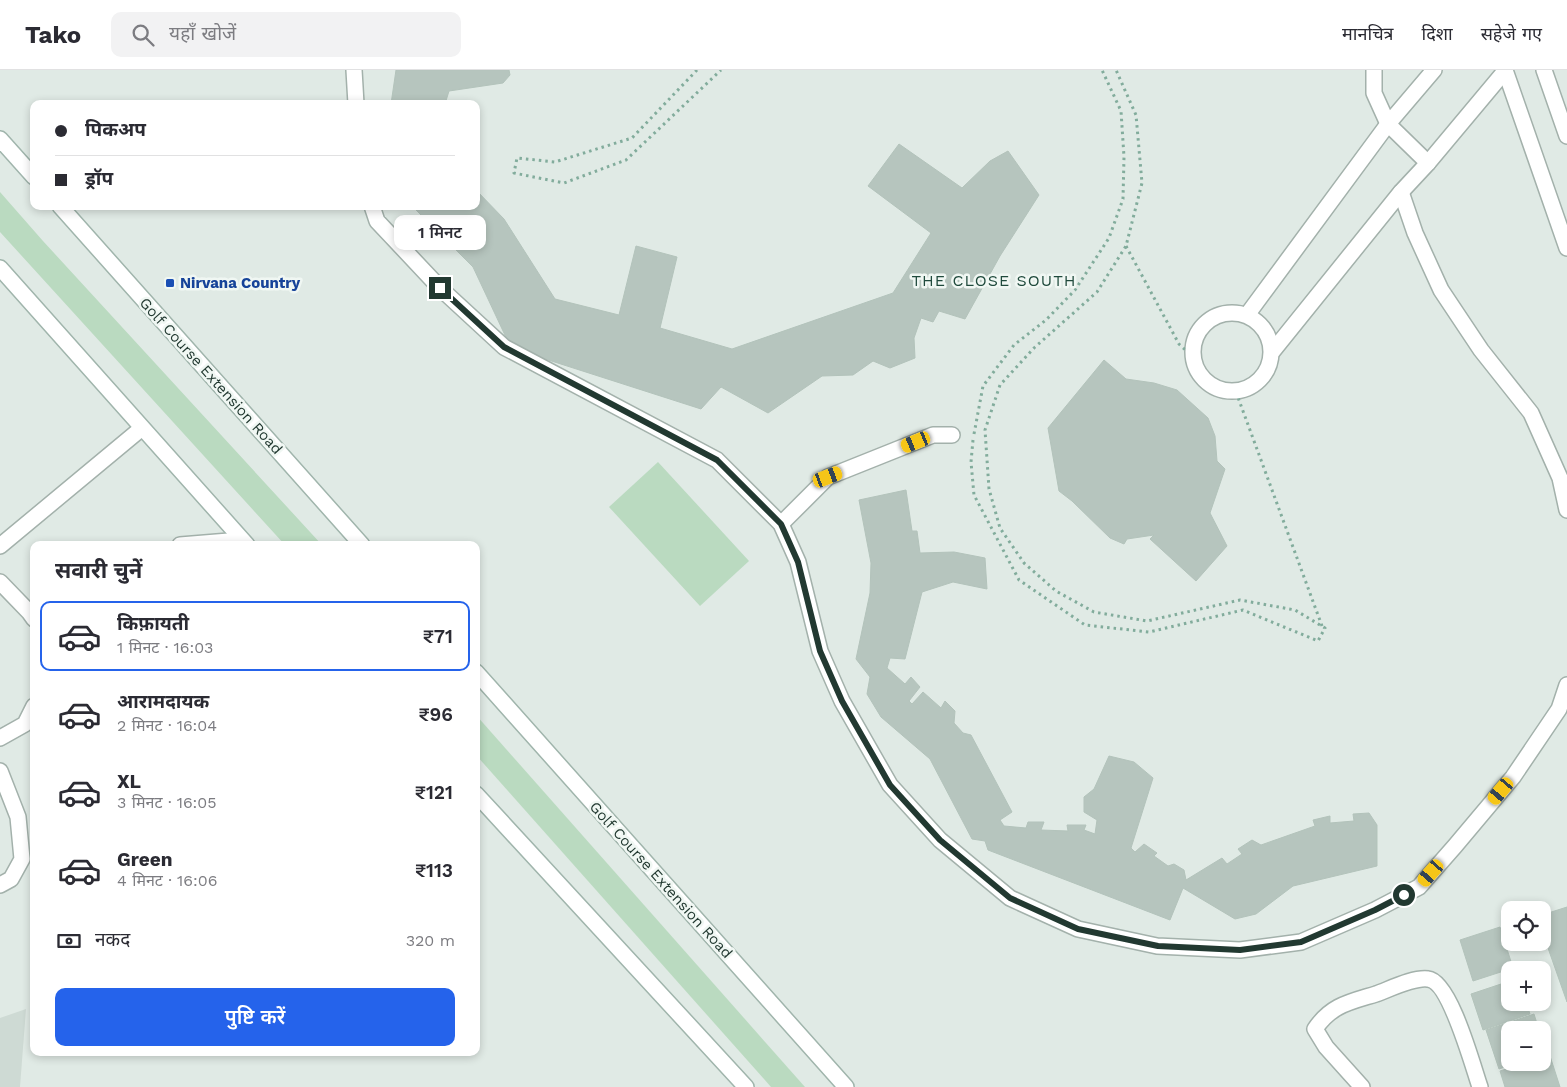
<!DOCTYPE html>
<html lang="hi">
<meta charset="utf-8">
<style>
body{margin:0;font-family:"Work Sans","Noto Sans Devanagari",sans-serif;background:#f2f2f3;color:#2b2b33;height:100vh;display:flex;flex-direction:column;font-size:19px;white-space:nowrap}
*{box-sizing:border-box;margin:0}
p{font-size:16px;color:#7c7c81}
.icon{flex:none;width:28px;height:28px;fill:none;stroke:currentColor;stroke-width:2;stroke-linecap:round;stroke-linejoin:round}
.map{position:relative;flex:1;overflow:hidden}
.details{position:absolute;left:30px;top:471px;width:450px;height:515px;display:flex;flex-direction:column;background:#fff;border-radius:10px;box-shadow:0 2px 8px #0003}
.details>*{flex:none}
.guide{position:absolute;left:30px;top:30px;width:450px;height:110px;border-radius:10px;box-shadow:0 2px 8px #0003;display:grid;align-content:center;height:110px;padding:0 25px;background:#fff}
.tools{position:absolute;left:1501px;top:831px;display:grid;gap:10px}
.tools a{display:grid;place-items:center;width:50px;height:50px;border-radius:10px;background:#fff;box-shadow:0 2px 8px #0003;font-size:25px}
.end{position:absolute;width:22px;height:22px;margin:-11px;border:6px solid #223931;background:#fff;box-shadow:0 0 0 2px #fff}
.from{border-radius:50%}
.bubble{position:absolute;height:35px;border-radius:10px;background:#fff;box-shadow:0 2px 8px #0003;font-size:16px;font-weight:600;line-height:35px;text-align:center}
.car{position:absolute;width:15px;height:30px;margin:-15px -8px;border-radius:6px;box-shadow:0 0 4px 1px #0007;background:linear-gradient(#f5c518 24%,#345 0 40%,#f5c518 0 76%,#345 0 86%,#f5c518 0)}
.guide b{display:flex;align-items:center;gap:18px;height:48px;font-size:19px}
.guide b+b{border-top:1px solid #e1e1e2}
.guide i{width:12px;height:12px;background:#2b2b33}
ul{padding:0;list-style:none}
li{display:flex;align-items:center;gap:15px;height:70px;margin:0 10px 8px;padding:0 15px;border:2px solid transparent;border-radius:10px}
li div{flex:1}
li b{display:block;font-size:19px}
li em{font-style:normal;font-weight:600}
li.current{border-color:#2563eb}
li>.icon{width:45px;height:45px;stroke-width:1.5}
h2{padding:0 25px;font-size:22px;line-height:60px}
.pay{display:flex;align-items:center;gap:12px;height:55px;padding:0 25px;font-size:19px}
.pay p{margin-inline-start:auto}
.primary-button{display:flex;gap:10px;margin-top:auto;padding:10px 25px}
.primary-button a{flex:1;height:58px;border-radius:10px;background:#2563eb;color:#fff;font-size:20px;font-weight:600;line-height:58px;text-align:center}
header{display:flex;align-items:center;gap:30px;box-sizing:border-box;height:70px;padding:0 25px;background:#fff;border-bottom:1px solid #e1e1e2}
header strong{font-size:24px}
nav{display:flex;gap:28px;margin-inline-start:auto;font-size:18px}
.search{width:350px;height:45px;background:#f2f2f3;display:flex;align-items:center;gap:12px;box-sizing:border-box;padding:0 18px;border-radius:10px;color:#7c7c81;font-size:19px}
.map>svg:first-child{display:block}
.built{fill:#cedad4}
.green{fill:#badac0}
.building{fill:#b6c5be;stroke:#b3c3bb}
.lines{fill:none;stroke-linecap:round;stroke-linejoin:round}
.service-casing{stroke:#a3b1ab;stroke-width:18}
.minor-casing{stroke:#a3b1ab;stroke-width:18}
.secondary-casing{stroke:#a0b5ac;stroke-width:18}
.path{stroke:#82ac9c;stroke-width:3;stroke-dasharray:2.5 4;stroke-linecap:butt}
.service{stroke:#fff;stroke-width:15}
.minor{stroke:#fff;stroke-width:15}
.secondary{stroke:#fff;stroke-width:15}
.route{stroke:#223931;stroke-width:6}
.transit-dot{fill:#1a4fb4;stroke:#f0f7f3;stroke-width:2}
.labels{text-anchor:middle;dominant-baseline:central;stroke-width:5;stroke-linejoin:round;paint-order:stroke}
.transit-label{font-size:15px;font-weight:bold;fill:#164399;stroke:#f0f7f3;text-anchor:start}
.street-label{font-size:15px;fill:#223931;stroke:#f0f7f3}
.neighbourhood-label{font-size:16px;letter-spacing:1px;fill:#1f4a3c;stroke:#f0f7f3}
</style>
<header>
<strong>Tako</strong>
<div class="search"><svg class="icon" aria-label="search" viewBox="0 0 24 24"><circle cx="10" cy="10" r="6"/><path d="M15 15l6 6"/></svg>यहाँ खोजें</div>
<nav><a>मानचित्र</a><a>दिशा</a><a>सहेजे गए</a></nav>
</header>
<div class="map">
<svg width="1567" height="1017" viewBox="0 0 1567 1017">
<rect width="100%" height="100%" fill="#e0eae5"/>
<path class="built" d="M 26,939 L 20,1017 L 0,1017 L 0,948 Z"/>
<g class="green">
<path d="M 0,122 L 43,171 L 322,475 L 285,475 L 0,162 Z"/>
<path d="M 658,392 L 749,491 L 700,536 L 609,437 Z"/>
<path d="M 476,645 L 805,1017 L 771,1017 L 476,685 Z"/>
</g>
<g class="building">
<path d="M 396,0 L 509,0 L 510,5 L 503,13 L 449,21 L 445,34 L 391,34 Z"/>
<path d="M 899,74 L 962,118 L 990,91 L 1008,81 L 1039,125 L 1000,186 L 965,249 L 939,241 L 933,252 L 921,248 L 914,268 L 915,288 L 890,298 L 873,291 L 853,305 L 822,306 L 768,343 L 721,317 L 701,339 L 511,278 L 473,197 L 412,136 L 476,136 L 476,120 L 504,149 L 555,229 L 619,245 L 636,176 L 677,187 L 660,258 L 732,279 L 893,223 L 931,163 L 868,116 Z"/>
<path d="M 1104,290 L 1126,309 L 1154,313 L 1177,320 L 1208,348 L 1215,366 L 1217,391 L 1225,399 L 1210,443 L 1227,476 L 1196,511 L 1150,469 L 1154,465 L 1127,469 L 1124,474 L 1110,468 L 1072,431 L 1059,421 L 1048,358 Z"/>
<path d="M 906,420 L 912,461 L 917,461 L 920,483 L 954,482 L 985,488 L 987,519 L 953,512 L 922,522 L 905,589 L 890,588 L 887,598 L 905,614 L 911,607 L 920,617 L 909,631 L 912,634 L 923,622 L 941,638 L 945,631 L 955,641 L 954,653 L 963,663 L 971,665 L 1012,742 L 1000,750 L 1004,756 L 1026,758 L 1028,752 L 1044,752 L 1041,760 L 1068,761 L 1067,755 L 1086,755 L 1084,760 L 1095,764 L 1097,750 L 1084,742 L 1084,727 L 1094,719 L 1109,686 L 1134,692 L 1153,708 L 1131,778 L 1135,782 L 1144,774 L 1157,783 L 1154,786 L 1168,796 L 1174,794 L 1184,800 L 1186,810 L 1222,788 L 1227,794 L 1242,784 L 1238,779 L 1252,770 L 1261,775 L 1315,756 L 1313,750 L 1330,746 L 1330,753 L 1354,751 L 1353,744 L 1369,743 L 1377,755 L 1377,796 L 1293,816 L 1256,844 L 1235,849 L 1183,818 L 1170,850 L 988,780 L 985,771 L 972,769 L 930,689 L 881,647 L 867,624 L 870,607 L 856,589 L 870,523 L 871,493 L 859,430 Z"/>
<path d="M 1567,837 L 1567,932 L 1542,861 L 1542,845 Z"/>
<path d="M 1500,857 L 1513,898 L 1473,911 L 1460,870 Z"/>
<path d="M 1510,911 L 1510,932 L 1526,932 L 1530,944 L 1483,960 L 1471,924 Z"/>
<path d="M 1534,944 L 1539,960 L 1510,960 L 1510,992 L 1519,992 L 1499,999 L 1486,960 Z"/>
<path d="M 1550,986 L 1560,1017 L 1505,1017 L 1500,1001 L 1528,992 L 1542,992 L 1542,988 Z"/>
</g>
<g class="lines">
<g class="service-casing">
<g id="service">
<path d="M 354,0 L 356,34"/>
<path d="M 1374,0 L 1374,23 L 1388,54 L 1428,93"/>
<path d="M 1401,122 L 1415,163 L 1441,220 L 1481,280 L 1531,343 L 1560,408 L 1567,440"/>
<path d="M 372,136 L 377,151 L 440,218 L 504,277 L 717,390 L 781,454 L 798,492 L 820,581 L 842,631 L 890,715 L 940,770 L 1010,828 L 1078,859 L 1157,876 L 1240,880 L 1301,872 L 1375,840 L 1419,817 L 1455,776 L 1513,707 L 1559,639 L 1567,615"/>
<circle cx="1232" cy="282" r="39"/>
<path d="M 1247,245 L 1388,54 L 1434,0"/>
<path d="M 1272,282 L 1401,122 L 1428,93 L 1505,1"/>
<path d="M 180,475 L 241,470"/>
<path d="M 0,476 L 142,358"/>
<path d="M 0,512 L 29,542 L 34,549"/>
<path d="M 0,668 L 25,654 L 34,636"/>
<path d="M 0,701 L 18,747 L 22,789 L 11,809 L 0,815"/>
<path d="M 1362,1017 L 1326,977 L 1315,959 C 1331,935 1350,932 1376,924 C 1390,919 1414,907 1428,909 C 1450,911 1473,997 1480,1017"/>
</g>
</g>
<g class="minor-casing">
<g id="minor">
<path d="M 1505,0 L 1567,178"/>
<path d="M 1544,0 L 1567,66"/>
<path d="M 781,454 L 828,407 L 933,365 L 952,365"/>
</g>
</g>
<g class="secondary-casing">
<g id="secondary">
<path d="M 0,69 L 34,107"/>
<path d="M 60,136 L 362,475"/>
<path d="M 0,198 L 247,475"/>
<path d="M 476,602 L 846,1017"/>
<path d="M 476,724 L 746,1017"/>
</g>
</g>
<g class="path">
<path d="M 697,0 L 632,68 L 555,92 L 517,88 L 514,103 L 564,113 L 626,90 L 721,0"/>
<path d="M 1126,176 L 1179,274 L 1193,287"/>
<path d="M 1236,322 L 1322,556"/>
<path d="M 974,364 L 983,316 L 1014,275 L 1046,250 L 1075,220 L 1109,168 L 1123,129 L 1124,87 L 1121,41 L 1102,0"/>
<path d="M 973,370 L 971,392 L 974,425 L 1019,510 L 1085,555 L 1149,562 L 1243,540 L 1318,571 L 1325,558 L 1295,540 L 1240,530 L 1147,551 L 1094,542 L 1056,521 L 1024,493 L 1000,458 L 989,419 L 985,360 L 1000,315 L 1034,278 L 1097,222 L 1126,176 L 1142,113 L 1136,45 L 1116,0"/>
</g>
<use href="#service" class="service"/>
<use href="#minor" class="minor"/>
<use href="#secondary" class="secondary"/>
</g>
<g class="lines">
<path class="route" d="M 440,218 L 504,277 L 717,390 L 781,454 L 798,492 L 820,581 L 842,631 L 890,715 L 940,770 L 1010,828 L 1078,859 L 1158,876 L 1240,880 L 1301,872 L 1375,840 L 1404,825"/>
</g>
<rect class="transit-dot" x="165" y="208" width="10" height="10" rx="2.5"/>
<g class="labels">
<g class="transit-label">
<text x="180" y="213">Nirvana Country</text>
</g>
<g class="street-label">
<text transform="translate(211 306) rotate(48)">Golf Course Extension Road</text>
<text transform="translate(661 810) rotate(48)">Golf Course Extension Road</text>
</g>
<g class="neighbourhood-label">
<text x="994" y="210">THE CLOSE SOUTH</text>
</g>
</g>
</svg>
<div class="tools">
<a><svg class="icon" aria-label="locate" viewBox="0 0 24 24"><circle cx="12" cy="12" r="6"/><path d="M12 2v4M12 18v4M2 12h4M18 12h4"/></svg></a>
<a>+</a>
<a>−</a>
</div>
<i class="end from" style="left:1404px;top:825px"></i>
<i class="end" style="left:440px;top:218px"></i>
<div class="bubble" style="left:394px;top:145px;width:92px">1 मिनट</div>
<i class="car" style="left:916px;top:372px;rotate:248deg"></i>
<i class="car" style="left:828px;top:407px;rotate:69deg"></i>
<i class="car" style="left:1501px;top:721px;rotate:220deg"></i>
<i class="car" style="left:1431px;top:803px;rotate:221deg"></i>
<div class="guide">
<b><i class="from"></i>पिकअप</b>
<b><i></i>ड्रॉप</b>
</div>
<section class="details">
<h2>सवारी चुनें</h2>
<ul>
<li class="current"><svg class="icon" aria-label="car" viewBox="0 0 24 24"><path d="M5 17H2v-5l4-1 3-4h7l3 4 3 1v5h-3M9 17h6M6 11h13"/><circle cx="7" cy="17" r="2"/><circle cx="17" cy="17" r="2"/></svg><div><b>किफ़ायती</b><p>1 मिनट · 16:03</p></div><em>₹71</em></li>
<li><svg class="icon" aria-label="car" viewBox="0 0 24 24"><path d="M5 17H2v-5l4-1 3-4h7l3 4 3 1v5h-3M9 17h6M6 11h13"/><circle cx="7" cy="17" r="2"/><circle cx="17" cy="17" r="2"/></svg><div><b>आरामदायक</b><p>2 मिनट · 16:04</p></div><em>₹96</em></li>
<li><svg class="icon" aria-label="car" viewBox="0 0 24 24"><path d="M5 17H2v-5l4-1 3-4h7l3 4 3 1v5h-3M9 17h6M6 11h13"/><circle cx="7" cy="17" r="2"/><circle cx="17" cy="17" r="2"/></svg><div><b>XL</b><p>3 मिनट · 16:05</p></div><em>₹121</em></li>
<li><svg class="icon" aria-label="car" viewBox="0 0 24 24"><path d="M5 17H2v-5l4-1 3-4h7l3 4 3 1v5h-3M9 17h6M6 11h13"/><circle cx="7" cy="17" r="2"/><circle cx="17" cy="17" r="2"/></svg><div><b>Green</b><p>4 मिनट · 16:06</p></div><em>₹113</em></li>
</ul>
<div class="pay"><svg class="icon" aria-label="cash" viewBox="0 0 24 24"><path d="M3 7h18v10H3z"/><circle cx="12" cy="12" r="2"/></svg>नकद<p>320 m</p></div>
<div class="primary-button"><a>पुष्टि करें</a></div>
</section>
</div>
